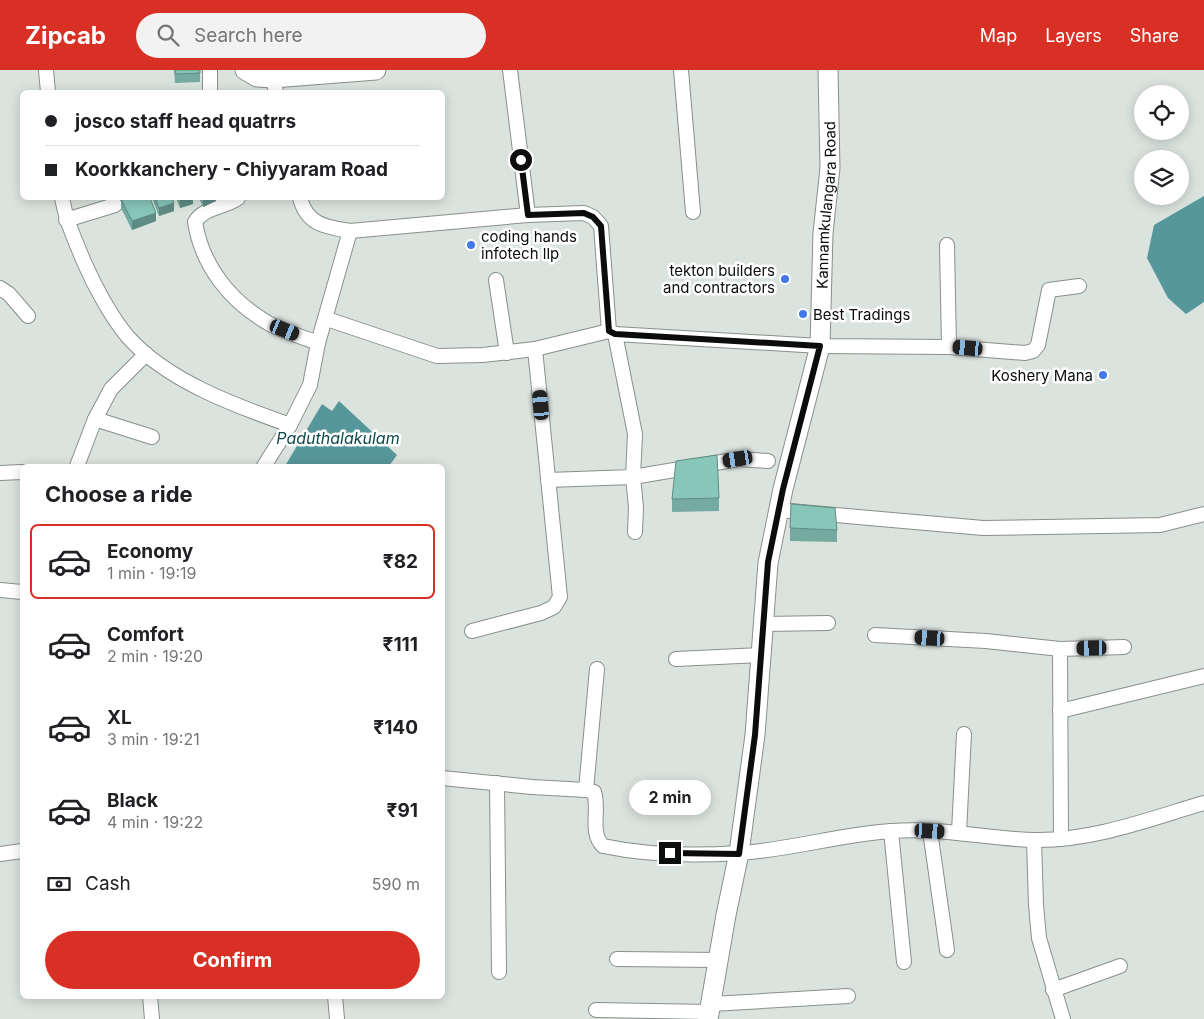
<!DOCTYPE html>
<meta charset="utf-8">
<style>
body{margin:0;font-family:Inter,sans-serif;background:#f2f2f2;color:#202124;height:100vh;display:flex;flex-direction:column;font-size:19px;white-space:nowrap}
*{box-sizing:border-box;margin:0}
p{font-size:16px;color:#757577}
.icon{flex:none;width:28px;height:28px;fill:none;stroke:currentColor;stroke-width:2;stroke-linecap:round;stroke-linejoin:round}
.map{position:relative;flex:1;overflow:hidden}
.sheet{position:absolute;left:20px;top:394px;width:425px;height:535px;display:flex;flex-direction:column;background:#fff;border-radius:8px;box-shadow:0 2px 12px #0003}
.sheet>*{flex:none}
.hud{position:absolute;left:20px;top:20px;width:425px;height:110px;border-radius:8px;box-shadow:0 2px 12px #0003;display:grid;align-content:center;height:110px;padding:0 25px;background:#fff}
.buttons{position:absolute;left:1134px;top:15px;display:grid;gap:10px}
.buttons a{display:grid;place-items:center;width:55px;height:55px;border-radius:50%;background:#fff;box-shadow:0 2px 12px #0003;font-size:25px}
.end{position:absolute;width:22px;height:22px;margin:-11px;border:6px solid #0a0d0b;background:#fff;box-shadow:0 0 0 2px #fff}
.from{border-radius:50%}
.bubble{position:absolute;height:35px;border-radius:18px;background:#fff;box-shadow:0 2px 12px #0003;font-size:16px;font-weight:700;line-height:35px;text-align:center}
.car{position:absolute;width:15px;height:30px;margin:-15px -8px;border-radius:6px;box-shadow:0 0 4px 1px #0007;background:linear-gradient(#222 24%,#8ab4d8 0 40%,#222 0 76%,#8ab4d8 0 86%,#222 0)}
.hud b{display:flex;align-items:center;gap:18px;height:48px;font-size:19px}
.hud b+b{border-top:1px solid #e0e0e0}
.hud i{width:12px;height:12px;background:#202124}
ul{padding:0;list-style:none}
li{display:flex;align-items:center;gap:15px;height:75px;margin:0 10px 8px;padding:0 15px;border:2px solid transparent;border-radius:8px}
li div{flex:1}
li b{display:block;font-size:19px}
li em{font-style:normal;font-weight:700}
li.active{border-color:#d93025}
li>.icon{width:45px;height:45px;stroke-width:1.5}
h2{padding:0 25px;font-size:22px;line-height:60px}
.pay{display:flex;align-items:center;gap:12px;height:55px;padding:0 25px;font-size:19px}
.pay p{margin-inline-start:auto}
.cta{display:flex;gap:10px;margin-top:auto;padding:10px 25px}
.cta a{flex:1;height:58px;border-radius:30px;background:#d93025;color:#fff;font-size:20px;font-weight:700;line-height:58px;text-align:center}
header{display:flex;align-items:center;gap:30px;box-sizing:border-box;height:70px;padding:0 25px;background:#d93025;color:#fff}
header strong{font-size:24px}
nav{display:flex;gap:28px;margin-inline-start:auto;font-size:18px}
.search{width:350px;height:45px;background:#f2f2f2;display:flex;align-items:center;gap:12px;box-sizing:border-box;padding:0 18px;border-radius:28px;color:#757577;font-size:19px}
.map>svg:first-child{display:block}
.water{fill:#56979b}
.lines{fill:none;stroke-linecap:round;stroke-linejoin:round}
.street-casing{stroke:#88908b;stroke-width:16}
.secondary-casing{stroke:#88908b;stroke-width:21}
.street{stroke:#fff;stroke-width:14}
.secondary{stroke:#fff;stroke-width:19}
.wall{fill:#74aa9f}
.shaded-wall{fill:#5e8b82}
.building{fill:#87c6b9;stroke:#5e8b82}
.route{stroke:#0a0d0b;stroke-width:6}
.poi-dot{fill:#4478e9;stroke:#fff;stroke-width:2}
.labels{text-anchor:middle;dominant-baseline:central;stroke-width:5;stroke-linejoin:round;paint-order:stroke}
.street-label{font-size:15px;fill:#0a0d0b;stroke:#fff}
.poi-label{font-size:15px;fill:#0a0d0b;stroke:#fff;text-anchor:start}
.water-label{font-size:16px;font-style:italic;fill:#0c494c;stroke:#fff}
</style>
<header>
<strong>Zipcab</strong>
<div class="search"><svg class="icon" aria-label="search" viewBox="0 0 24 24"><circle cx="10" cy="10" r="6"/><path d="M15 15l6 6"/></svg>Search here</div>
<nav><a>Map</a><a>Layers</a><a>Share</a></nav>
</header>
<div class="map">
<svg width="1204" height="949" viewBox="0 0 1204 949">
<rect width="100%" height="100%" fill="#dbe3de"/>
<g class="water">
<path d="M 1204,126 L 1204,232 L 1186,244 L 1168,228 L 1147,188 L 1154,155 Z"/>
<path d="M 339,331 L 397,385 L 389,396 L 285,396 L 322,334 L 332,341 Z"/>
</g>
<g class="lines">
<g class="street-casing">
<g id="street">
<path d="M 46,0 L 48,22"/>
<path d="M 210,0 L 210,22"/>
<path d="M 510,0 L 528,145"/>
<path d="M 681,0 L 693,142"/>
<path d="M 273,8 L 276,22"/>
<path d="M 62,128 C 66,151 75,170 84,192 C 94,215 111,247 128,267 C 167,311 236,336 290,355 L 310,315 L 318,273 L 350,161 C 326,157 307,155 300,128"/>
<path d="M 238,128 C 224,138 204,137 195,152 C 202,196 230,231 268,253 C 283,261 302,267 318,273"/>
<path d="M 66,150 L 115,135"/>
<path d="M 350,161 L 528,145 L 584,143 L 593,147 L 601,156 L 609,261 L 615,264 L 820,276 L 949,277 L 1025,283 L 1033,281 L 1038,275 L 1049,220 L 1079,216"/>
<path d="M 947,175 L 949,277"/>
<path d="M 496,210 L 507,283"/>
<path d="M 0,218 L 9,224 L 28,246"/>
<path d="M 327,249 L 437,286 L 483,285 L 535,279"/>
<path d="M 95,349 L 152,367"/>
<path d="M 77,396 L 95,349 L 111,319 L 146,284"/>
<path d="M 264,396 L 290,355"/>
<path d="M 0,403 L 22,402"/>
<path d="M 548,410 L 633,407 L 635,364 L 615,264"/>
<path d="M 779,440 L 983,458 L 1160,455 L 1204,444"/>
<path d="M 635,462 L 636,437 L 633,407 L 739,389 L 768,391"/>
<path d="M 0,520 L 22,522"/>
<path d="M 763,554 L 828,553"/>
<path d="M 472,561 L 541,543 L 554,537 L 560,527 L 535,279 L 609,261"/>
<path d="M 875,565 L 986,571 L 1060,579"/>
<path d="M 676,589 L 761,585"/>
<path d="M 1060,641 L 1204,606"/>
<path d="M 442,708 L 532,717 L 586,720 L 594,722 C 600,740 589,762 603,776 C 646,785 695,786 739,783 C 790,780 841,764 892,761 C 941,757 987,769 1035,770 C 1093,771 1149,749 1204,733"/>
<path d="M 497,713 L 499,902"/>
<path d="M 586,720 L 597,599"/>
<path d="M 891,761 L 904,892"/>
<path d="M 930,761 L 947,880"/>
<path d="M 959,762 L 964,664"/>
<path d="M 1061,769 L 1060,579 L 1124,577"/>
<path d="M 1034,770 L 1036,835 L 1039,868 L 1063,949"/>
<path d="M 0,784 L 22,781"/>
<path d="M 617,889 L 718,890"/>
<path d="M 1053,920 L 1120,896"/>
<path d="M 150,926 L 152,949"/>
<path d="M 335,926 L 337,949"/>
<path d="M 712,934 L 848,926"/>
<path d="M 596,940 L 710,942"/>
</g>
</g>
<g class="secondary-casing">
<g id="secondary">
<path d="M 245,0 L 257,7 L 273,8 L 376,0"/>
<path id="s1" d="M 708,949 L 726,845 L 739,783 L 755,665 L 768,493 L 783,419 L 820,276 L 823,163 L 830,98 L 828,0"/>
</g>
</g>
<use href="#street" class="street"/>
<use href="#secondary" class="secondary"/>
</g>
<g class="wall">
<path d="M 174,0 L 200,0 L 200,12 L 175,13 Z"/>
<path d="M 152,128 L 172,128 L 174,141 L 159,146 Z"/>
<path d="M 176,128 L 193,128 L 193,134 L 180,138 Z"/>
<path d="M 199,128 L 216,128 L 216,131 L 203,137 Z"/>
<path d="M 121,129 L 156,151 L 132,160 L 121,138 Z"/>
<path d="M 719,428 L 719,441 L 672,442 L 672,429 Z"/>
<path d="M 790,458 L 837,460 L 837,472 L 790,471 Z"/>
</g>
<g class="shaded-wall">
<path d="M 187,128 L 193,128 L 193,134 L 180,138 L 180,129 Z"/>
<path d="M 205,128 L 216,128 L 216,131 L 203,137 L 203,129 Z"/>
<path d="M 174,133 L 174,141 L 159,146 L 159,138 Z"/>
<path d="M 156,143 L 156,151 L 132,160 L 132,151 Z"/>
</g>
<g class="building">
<path d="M 175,0 L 200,0 L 200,3 L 175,4 Z"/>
<path d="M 71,21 L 71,22 L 59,22 Z"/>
<path d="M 126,128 L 150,128 L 156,143 L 132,151 L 121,129 Z"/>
<path d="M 155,128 L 172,128 L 174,133 L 159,138 Z"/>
<path d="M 717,385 L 719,428 L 672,429 L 676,391 Z"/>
<path d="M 791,434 L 835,438 L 837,460 L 790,458 Z"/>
</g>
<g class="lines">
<path class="route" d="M 521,90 L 528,145 L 584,143 L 593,147 L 601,156 L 609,261 L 615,264 L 820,276 L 783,419 L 768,492 L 755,665 L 739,784 L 670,783"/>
</g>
<g class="poi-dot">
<circle cx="471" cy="175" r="5"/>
<circle cx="785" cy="209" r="5"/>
<circle cx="803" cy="244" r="5"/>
<circle cx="1103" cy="305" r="5"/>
</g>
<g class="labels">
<g class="street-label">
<text stroke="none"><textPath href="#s1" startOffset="825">Kannamkulangara Road</textPath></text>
</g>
<g class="poi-label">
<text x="481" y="166">coding hands<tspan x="481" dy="17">infotech llp</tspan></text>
<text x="775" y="200" text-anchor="end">tekton builders<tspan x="775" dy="17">and contractors</tspan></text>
<text x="813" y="244">Best Tradings</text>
<text x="1093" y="305" text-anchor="end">Koshery Mana</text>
</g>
<g class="water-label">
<text x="338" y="368">Paduthalakulam</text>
</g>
</g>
</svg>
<div class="buttons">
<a><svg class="icon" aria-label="locate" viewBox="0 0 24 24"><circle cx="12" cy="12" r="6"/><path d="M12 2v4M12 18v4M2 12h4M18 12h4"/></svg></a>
<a><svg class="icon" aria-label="layers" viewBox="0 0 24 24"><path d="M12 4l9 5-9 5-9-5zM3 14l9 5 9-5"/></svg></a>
</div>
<i class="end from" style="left:521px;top:90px"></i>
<i class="end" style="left:670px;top:783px"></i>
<div class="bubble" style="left:629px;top:710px;width:82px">2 min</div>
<i class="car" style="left:285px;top:260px;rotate:112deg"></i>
<i class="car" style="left:968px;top:278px;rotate:275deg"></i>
<i class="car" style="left:541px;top:335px;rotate:355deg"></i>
<i class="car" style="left:738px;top:389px;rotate:261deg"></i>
<i class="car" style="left:930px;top:568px;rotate:273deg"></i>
<i class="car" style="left:1092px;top:578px;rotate:269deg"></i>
<i class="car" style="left:930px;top:761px;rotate:93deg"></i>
<div class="hud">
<b><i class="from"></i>josco staff head quatrrs</b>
<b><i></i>Koorkkanchery - Chiyyaram Road</b>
</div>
<section class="sheet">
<h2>Choose a ride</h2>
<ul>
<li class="active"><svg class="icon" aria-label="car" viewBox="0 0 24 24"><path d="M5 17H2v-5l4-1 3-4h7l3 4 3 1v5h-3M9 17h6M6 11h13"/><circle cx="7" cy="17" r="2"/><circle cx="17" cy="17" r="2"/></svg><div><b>Economy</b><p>1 min · 19:19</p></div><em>₹82</em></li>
<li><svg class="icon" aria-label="car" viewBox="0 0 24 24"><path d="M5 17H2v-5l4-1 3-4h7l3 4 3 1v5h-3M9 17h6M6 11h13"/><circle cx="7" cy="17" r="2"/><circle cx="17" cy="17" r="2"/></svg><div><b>Comfort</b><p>2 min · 19:20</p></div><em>₹111</em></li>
<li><svg class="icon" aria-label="car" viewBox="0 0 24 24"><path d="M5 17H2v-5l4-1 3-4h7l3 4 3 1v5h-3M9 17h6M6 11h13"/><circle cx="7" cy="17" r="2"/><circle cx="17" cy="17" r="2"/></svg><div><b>XL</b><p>3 min · 19:21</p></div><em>₹140</em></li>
<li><svg class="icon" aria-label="car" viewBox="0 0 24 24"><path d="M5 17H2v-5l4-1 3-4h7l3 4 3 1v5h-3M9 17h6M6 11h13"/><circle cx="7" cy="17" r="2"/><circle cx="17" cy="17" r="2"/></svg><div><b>Black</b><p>4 min · 19:22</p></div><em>₹91</em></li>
</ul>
<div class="pay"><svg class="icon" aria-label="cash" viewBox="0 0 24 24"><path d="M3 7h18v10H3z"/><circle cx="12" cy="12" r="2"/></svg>Cash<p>590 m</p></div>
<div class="cta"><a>Confirm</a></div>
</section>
</div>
